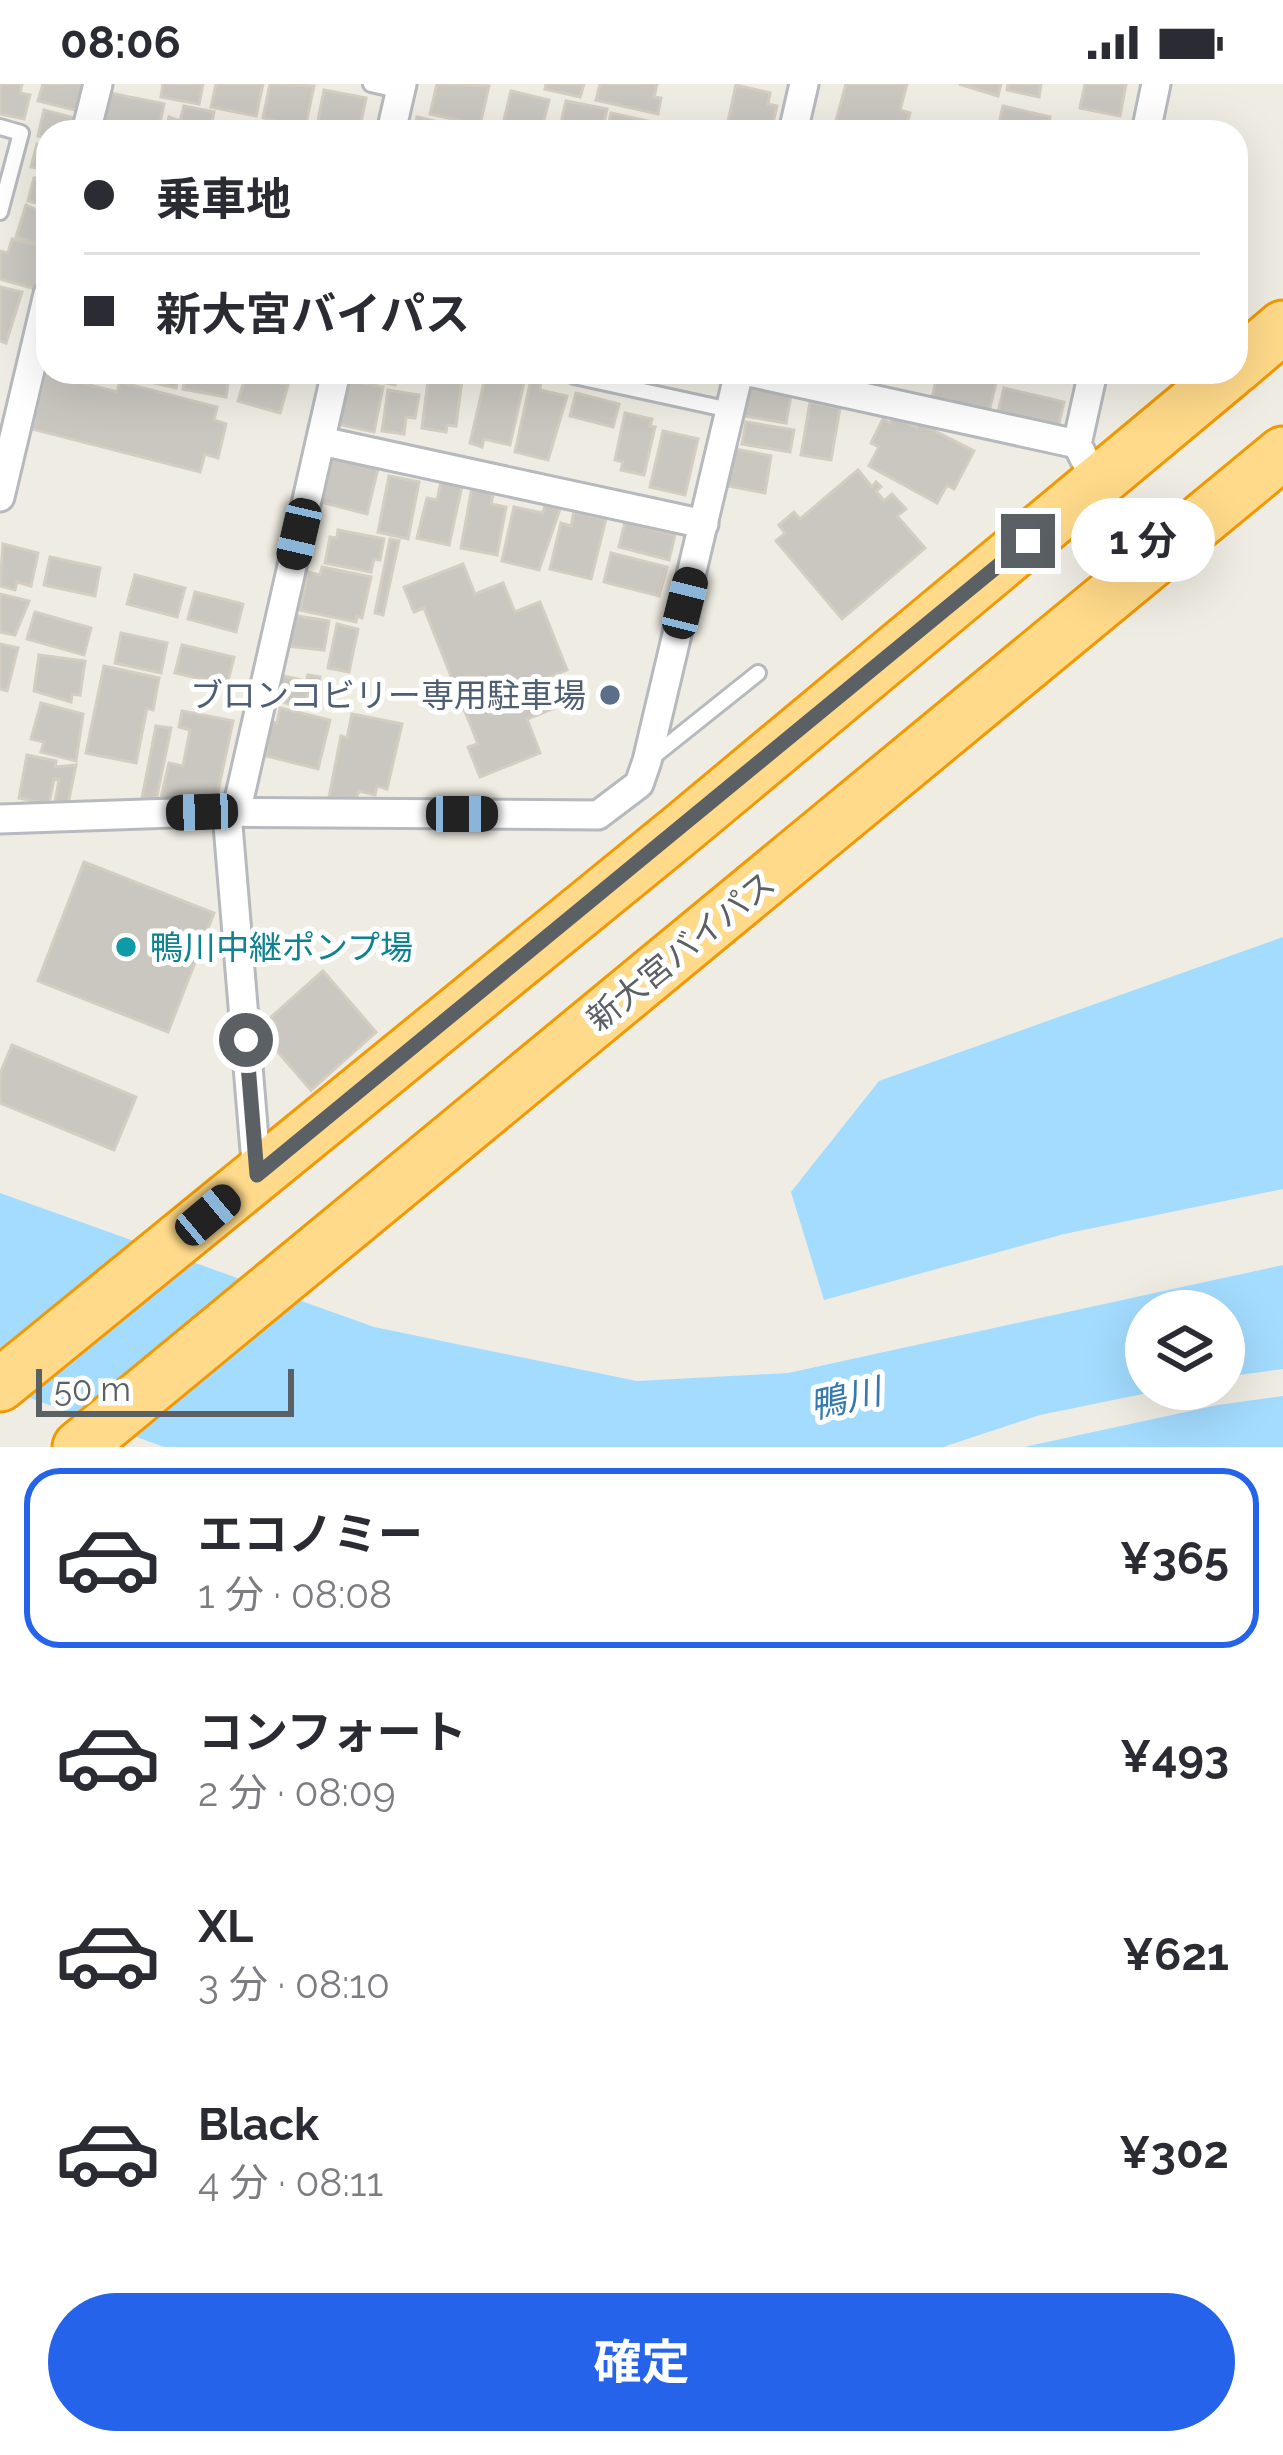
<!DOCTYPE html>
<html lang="ja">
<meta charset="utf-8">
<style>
body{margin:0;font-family:Raleway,"Noto Sans JP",sans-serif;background:#f2f2f3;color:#2b2b33;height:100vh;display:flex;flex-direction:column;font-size:45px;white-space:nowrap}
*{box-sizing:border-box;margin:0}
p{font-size:39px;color:#7c7c81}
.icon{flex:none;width:66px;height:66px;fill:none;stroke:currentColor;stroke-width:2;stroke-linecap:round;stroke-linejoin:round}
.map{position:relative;height:1363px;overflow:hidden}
.panel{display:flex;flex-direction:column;background:#fff;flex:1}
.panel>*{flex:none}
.guide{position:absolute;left:36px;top:36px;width:1212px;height:264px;border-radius:36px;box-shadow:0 12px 48px #0002;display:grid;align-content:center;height:264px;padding:0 48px;background:#fff}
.tools{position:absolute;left:1125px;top:1206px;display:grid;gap:24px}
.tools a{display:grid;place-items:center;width:120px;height:120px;border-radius:50%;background:#fff;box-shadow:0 12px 48px #0002;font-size:60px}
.scale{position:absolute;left:36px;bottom:30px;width:258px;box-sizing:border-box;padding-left:12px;border:6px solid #5b6065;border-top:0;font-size:33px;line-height:42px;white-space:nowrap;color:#5b6065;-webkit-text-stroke:9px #fff;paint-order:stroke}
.end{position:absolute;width:54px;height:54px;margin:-27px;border:15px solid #5b6065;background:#fff;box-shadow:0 0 0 6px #fff}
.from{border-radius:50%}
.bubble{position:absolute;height:84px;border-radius:42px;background:#fff;box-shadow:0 12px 48px #0002;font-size:39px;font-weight:700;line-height:84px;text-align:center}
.car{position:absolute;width:36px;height:72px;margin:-36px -18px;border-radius:15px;box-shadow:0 0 9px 3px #0007;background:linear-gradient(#222 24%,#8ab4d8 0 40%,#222 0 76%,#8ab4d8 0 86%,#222 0)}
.guide b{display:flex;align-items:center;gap:42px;height:114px;font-size:45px}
.guide b+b{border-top:3px solid #e1e1e2}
.guide i{width:30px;height:30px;background:#2b2b33}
ul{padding:21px 0 0;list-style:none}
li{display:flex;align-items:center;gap:36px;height:180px;margin:0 24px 18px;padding:0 24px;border:6px solid transparent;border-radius:36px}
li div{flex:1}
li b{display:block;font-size:45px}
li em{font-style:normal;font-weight:700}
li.current{border-color:#2563eb}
li>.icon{width:108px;height:108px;stroke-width:1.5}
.button{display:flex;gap:24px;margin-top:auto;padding:24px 48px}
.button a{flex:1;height:138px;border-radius:72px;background:#2563eb;color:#fff;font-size:48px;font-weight:700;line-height:138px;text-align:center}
.status{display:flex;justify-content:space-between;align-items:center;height:84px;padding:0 60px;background:#fff;direction:ltr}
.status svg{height:33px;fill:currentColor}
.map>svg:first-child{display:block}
.water{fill:#a3dcff}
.building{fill:#cac6c0;stroke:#d4cdc1;stroke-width:3}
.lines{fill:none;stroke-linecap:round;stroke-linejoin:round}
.lane-casing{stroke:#b6babe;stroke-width:20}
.street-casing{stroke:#b6babe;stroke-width:33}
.highway-casing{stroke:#f29800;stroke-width:57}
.lane{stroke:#fff;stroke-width:14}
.street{stroke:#fff;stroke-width:27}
.highway{stroke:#ffda8a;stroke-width:51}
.route{stroke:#5b6065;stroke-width:15}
.service-dot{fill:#5c6f8a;stroke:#fff;stroke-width:4.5}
.culture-dot{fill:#0f9aa8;stroke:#fff;stroke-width:4.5}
.labels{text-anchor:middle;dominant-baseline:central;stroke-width:10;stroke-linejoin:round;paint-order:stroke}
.service-label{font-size:33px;fill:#4e5e75;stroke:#fff;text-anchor:end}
.culture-label{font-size:33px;fill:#0d838f;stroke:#fff;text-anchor:start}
.street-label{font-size:33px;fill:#5b6065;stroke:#fff}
.water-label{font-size:36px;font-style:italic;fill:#3579b1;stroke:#fff}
</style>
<div class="status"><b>08:06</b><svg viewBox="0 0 49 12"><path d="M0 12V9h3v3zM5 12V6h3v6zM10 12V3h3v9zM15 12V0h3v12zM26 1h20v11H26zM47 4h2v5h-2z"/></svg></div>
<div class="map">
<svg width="1283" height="1363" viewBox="0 0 1283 1363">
<rect width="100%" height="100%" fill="#efece3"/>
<g class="water">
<path d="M 1283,853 L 1283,1105 L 1064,1150 L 824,1216 L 791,1108 L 879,997 Z"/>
<path d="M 0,1109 L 374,1243 L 637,1297 L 788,1289 L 1283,1181 L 1283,1285 L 1224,1293 L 1224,1227 L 1146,1227 L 1146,1305 L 1167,1305 L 1040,1331 L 943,1363 L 164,1363 L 0,1303 Z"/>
<path d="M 1283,1312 L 1283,1363 L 1024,1363 L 1218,1321 Z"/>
</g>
<g class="building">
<path d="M 0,0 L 22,0 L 20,9 L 30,11 L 24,35 L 0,30 Z"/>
<path d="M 43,0 L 86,0 L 79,27 L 38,17 Z"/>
<path d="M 163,0 L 203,0 L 199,20 L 161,13 Z"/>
<path d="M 216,0 L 263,0 L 256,32 L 211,23 Z"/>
<path d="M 270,0 L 314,2 L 305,44 L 263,34 Z"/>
<path d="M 437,0 L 489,2 L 480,41 L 430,30 Z"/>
<path d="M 546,0 L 584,0 L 580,13 L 545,5 Z"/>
<path d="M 600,0 L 657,0 L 654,13 L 661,14 L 658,30 L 596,16 Z"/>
<path d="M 846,0 L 907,0 L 900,26 L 910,29 L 905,48 L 833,48 Z"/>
<path d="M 959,0 L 1001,0 L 998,12 Z"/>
<path d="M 1008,0 L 1041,0 L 1039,13 L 1007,6 Z"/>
<path d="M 1085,0 L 1126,0 L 1120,32 L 1080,24 Z"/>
<path d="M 736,1 L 770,9 L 768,20 L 777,22 L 771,48 L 726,46 Z"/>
<path d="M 324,6 L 366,14 L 359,48 L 316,46 Z"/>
<path d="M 511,7 L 549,16 L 541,48 L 501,48 Z"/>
<path d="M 105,8 L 164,20 L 158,48 L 98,41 Z"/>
<path d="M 566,17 L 607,25 L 602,48 L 559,48 Z"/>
<path d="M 184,22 L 214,28 L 210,48 L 165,48 L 169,33 L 180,37 Z"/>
<path d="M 1003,22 L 1050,33 L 1047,48 L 997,48 Z"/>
<path d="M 44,26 L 78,35 L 75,48 L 48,48 L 48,55 L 38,52 Z"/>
<path d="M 611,29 L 665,41 L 664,48 L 607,48 Z"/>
<path d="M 417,33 L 468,45 L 467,48 L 414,48 Z"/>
<path d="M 37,60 L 48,62 L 48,87 L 31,83 Z"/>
<path d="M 34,94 L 48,94 L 48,122 L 28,117 Z"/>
<path d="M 26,121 L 48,131 L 48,163 L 16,153 Z"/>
<path d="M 12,155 L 48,164 L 43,198 L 37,197 L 35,205 L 0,195 L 0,167 L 8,169 Z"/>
<path d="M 0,203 L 22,208 L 6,259 L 0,257 Z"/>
<path d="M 143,288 L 179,288 L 176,304 L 141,296 Z"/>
<path d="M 186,288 L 230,288 L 226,313 L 183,305 Z"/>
<path d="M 355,288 L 398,288 L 395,301 L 354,292 Z"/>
<path d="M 429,288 L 463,288 L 456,342 L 447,341 L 446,348 L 422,344 Z"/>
<path d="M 938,288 L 996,299 L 989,328 L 932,314 Z"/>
<path d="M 46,290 L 117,308 L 120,298 L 217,323 L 214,336 L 226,340 L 218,374 L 205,370 L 200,388 L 32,345 Z"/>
<path d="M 246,290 L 288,301 L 280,329 L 238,317 Z"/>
<path d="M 492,290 L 524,298 L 510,361 L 484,355 L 482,363 L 470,359 L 485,294 L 490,296 Z"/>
<path d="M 531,295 L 541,297 L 540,306 L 567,312 L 548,376 L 515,368 Z"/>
<path d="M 347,296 L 383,303 L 374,348 L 338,340 Z"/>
<path d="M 748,304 L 791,311 L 786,339 L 744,332 Z"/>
<path d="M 1004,304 L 1064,318 L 1057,347 L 997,332 Z"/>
<path d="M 388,306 L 419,311 L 415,334 L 406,333 L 404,350 L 382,347 Z"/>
<path d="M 576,309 L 619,320 L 613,343 L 570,332 Z"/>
<path d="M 810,318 L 840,324 L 831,376 L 801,371 Z"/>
<path d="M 625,329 L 652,335 L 650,342 L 655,343 L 644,391 L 621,386 L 623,378 L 615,376 Z"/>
<path d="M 894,332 L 917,344 L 919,339 L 974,367 L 954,405 L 947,401 L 937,419 L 869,382 L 879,363 L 871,359 L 883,335 L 890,339 Z"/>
<path d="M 746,338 L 794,346 L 790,368 L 742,360 Z"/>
<path d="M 663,347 L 698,355 L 685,411 L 650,403 Z"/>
<path d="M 730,364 L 771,372 L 765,409 L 723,401 Z"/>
<path d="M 342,371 L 379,380 L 367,430 L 320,418 L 329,377 Z"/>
<path d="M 858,386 L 872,403 L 876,398 L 881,403 L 876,407 L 884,417 L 892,410 L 906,425 L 897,432 L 925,464 L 842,535 L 776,457 L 785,449 L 779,441 L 794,428 L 800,435 Z"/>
<path d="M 389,392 L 419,398 L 408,455 L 378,448 Z"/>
<path d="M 441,398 L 462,402 L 449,461 L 417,454 L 427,414 L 437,416 Z"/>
<path d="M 472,403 L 494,407 L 491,420 L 506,423 L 497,471 L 461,464 Z"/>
<path d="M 545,421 L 560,425 L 539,486 L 502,477 L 514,423 L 543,429 Z"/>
<path d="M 574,428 L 606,435 L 591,495 L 550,485 L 561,439 L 571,442 Z"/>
<path d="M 625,438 L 675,451 L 669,476 L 619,463 Z"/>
<path d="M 338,446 L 384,455 L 380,476 L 374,475 L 371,488 L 325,479 L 330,453 L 337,454 Z"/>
<path d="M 390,455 L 399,457 L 383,531 L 375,529 Z"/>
<path d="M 3,460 L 38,469 L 31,502 L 17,498 L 15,506 L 0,502 Z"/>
<path d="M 611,469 L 667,483 L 659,512 L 604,498 Z"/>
<path d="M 50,473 L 100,484 L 95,512 L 44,501 Z"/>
<path d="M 463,480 L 475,510 L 503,499 L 515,528 L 540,518 L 567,586 L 544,595 L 555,624 L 527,635 L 540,669 L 480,693 L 468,663 L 478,660 L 424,524 L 414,528 L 404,503 Z"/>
<path d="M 322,483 L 371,493 L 362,534 L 357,532 L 356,538 L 300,526 L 308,488 L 320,491 Z"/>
<path d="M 135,491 L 185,504 L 177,533 L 127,520 Z"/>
<path d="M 195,508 L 243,520 L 236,548 L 188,535 Z"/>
<path d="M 0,510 L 29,517 L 15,551 L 0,548 Z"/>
<path d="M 35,528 L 91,544 L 84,571 L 27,555 Z"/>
<path d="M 291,531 L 329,537 L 324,566 L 286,562 Z"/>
<path d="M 337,540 L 358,545 L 349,588 L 328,584 Z"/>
<path d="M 121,549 L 167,559 L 161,589 L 115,579 Z"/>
<path d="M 0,560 L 18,564 L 7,607 L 0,605 Z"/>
<path d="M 182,561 L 234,573 L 227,601 L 175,589 Z"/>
<path d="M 39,571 L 85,577 L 80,611 L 72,610 L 71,618 L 34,607 Z"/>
<path d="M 104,582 L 159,594 L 153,626 L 147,624 L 136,679 L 86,669 Z"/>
<path d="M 279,591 L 306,597 L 308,591 L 320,593 L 316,613 L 307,611 L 304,623 L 273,616 Z"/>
<path d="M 41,619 L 83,630 L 76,677 L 41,668 L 44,658 L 31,655 Z"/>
<path d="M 280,624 L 330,636 L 318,685 L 267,672 L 269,637 L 277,639 Z"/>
<path d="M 182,627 L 233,637 L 216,717 L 160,718 L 169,679 L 183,682 L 190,646 L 179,643 Z"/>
<path d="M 352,630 L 402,640 L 387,705 L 377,702 L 375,711 L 359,707 L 356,714 L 329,713 L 341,652 L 347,654 Z"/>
<path d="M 156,642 L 171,644 L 156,717 L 142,714 Z"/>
<path d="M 27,671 L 56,677 L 55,683 L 76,681 L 68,720 L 55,717 L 59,696 L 54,695 L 49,720 L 19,714 Z"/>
<path d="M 84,778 L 214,829 L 168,948 L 38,897 Z"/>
<path d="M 323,887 L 376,948 L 311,1006 L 263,951 L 276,940 L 270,934 Z"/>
<path d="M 12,961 L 136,1013 L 114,1066 L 0,1019 L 0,990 Z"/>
</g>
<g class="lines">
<g class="lane-casing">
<g id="lane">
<path d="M 371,0 L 401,7"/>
<path d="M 0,43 L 21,49 L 0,128"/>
<path d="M 574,292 L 730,326"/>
<path d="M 654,672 L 758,589"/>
</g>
</g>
<g class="street-casing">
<g id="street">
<path d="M 86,48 L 98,0"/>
<path d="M 391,48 L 402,0"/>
<path d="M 793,48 L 804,0"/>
<path d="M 1146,48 L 1156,0"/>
<path d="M 749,288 L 1077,360"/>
<path d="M 321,357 L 704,440"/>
<path d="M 1085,376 L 1077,360 L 1093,288"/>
<path d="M 0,413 L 48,210"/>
<path d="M 227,729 L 257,1091"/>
<path d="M 236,729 L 336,288"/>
<path d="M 0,735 L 202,728 L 598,731 L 639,700 L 647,677 L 739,288"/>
</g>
</g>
<g class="highway-casing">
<g id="highway">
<path d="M 1236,283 L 1283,243"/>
<path d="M 0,1301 L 683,744 L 1230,288"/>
<path d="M 79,1363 L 1283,369"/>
</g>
</g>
<use href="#lane" class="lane"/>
<use href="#street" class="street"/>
<use href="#highway" class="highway"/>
</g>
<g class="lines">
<path class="route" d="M 246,956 L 257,1091 L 1028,457"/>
</g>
<circle class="service-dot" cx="610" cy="611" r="12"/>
<circle class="culture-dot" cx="126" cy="863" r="12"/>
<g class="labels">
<g class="service-label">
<text x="586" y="611">ブロンコビリー専用駐車場</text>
</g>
<g class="culture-label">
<text x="150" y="863">鴨川中継ポンプ場</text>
</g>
<g class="street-label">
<text transform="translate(681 867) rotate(-39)">新大宮バイパス</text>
</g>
<g class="water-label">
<text transform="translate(845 1314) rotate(-13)">鴨川</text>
</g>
</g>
</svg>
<div class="tools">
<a><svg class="icon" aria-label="layers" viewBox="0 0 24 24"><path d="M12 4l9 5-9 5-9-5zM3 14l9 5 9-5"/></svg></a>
</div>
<div class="scale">50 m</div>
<i class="end from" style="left:246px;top:956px"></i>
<i class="end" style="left:1028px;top:457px"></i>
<div class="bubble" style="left:1071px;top:414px;width:144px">1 分</div>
<i class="car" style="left:299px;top:450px;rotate:193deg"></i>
<i class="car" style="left:685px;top:519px;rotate:14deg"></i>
<i class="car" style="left:202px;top:728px;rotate:268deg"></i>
<i class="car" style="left:462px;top:730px;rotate:90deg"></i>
<i class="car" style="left:208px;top:1131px;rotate:50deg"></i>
<div class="guide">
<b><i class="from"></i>乗車地</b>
<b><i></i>新大宮バイパス</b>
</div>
</div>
<section class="panel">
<ul>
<li class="current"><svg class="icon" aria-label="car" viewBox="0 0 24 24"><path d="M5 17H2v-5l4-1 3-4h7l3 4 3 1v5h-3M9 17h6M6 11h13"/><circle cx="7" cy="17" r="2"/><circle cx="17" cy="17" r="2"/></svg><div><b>エコノミー</b><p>1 分 · 08:08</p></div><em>¥365</em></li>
<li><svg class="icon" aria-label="car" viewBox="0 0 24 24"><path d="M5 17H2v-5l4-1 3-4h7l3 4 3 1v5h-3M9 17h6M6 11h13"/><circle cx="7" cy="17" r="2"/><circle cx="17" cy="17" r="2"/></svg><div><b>コンフォート</b><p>2 分 · 08:09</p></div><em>¥493</em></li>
<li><svg class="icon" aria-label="car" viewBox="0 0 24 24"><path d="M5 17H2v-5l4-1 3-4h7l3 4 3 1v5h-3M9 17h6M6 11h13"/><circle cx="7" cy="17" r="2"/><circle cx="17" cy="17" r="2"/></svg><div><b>XL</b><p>3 分 · 08:10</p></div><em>¥621</em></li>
<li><svg class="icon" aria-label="car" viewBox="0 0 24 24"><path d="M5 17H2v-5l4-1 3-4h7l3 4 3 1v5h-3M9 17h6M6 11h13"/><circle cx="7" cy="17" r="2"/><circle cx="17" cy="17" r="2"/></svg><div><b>Black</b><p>4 分 · 08:11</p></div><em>¥302</em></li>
</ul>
<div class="button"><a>確定</a></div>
</section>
